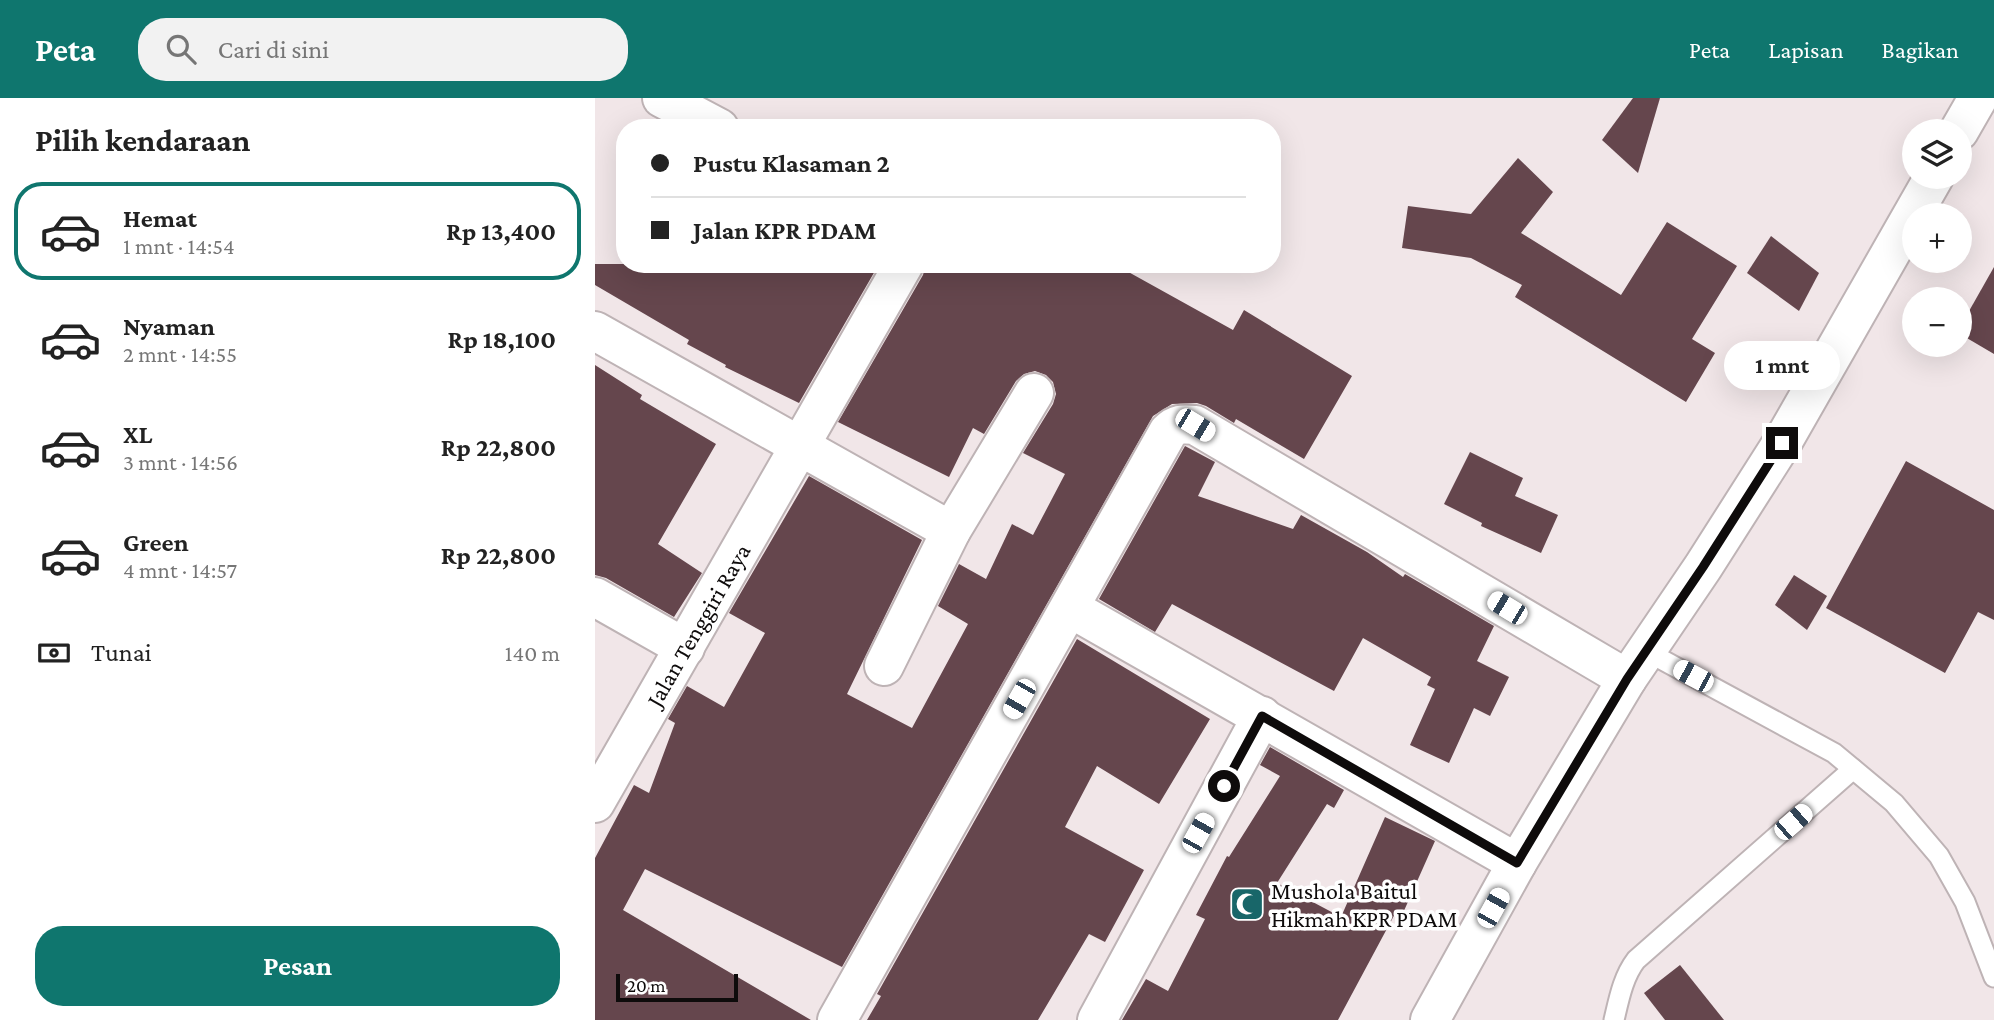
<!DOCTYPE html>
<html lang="id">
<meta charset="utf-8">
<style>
body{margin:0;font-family:"Crimson Pro",serif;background:#f2f2f2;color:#222;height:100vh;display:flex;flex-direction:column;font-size:26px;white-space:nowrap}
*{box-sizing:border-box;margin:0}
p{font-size:23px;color:#767676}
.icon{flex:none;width:38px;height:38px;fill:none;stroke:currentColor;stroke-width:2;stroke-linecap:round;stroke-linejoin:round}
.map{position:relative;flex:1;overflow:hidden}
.sheet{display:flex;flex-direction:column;background:#fff;width:595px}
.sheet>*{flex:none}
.guide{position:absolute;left:21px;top:21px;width:665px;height:154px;border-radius:28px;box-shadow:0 7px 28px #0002;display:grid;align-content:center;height:154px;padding:0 35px;background:#fff}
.buttons{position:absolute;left:1307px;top:21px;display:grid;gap:14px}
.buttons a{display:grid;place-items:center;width:70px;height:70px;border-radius:50%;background:#fff;box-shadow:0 7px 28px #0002;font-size:35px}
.scale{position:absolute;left:21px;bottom:18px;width:122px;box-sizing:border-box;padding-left:7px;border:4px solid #0e0b0b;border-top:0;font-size:19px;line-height:24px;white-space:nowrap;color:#0e0b0b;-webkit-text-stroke:5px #fff;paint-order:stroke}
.end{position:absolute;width:32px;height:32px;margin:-16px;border:9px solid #0e0b0b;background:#fff;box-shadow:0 0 0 4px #fff}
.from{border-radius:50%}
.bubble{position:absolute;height:49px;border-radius:24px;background:#fff;box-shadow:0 7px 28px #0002;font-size:23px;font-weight:700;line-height:49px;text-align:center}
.car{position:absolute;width:21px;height:42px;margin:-21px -10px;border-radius:9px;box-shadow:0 0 5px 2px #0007;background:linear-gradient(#fff 24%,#345 0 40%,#fff 0 76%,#345 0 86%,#fff 0)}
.guide b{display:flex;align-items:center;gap:24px;height:66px;font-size:26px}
.guide b+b{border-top:2px solid #e0e0e0}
.guide i{width:18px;height:18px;background:#222}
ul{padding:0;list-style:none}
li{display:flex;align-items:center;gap:21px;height:98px;margin:0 14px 10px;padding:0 21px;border:4px solid transparent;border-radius:28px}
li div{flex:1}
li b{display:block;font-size:26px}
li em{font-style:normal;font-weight:700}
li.current{border-color:#0f766e}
li>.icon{width:63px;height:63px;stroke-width:1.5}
h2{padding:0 35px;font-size:32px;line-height:84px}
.pay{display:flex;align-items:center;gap:18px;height:77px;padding:0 35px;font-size:26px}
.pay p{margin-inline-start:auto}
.cta{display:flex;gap:14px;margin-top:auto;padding:14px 35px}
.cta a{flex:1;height:80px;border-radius:28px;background:#0f766e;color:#fff;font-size:28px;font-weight:700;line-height:80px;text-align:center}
header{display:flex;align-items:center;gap:42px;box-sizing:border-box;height:98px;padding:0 35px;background:#0f766e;color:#fff}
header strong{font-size:33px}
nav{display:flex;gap:38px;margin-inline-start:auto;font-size:24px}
.search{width:490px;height:63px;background:#f2f2f2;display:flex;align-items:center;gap:18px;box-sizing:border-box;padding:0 24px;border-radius:28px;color:#767676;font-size:26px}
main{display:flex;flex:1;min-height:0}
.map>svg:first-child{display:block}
.building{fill:#65464d}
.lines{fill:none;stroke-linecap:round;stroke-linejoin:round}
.lane-casing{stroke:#beb3b5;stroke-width:23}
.street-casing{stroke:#beb3b5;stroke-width:42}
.lane{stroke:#fff;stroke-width:19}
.street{stroke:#fff;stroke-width:38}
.route{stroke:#0e0b0b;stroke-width:9}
.labels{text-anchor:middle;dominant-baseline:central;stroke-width:7;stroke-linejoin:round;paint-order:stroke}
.street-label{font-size:24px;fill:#0e0b0b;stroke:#fff}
.poi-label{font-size:24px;fill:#0e0b0b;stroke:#fff;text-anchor:start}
</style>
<header>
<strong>Peta</strong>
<div class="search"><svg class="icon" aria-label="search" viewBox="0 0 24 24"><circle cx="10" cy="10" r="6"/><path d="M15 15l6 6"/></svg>Cari di sini</div>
<nav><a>Peta</a><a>Lapisan</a><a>Bagikan</a></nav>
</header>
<main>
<section class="sheet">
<h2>Pilih kendaraan</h2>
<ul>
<li class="current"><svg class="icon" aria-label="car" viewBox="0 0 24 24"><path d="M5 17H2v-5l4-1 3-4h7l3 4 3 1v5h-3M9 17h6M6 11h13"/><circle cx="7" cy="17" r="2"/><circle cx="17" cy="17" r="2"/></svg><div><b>Hemat</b><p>1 mnt · 14:54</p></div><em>Rp 13,400</em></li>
<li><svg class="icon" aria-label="car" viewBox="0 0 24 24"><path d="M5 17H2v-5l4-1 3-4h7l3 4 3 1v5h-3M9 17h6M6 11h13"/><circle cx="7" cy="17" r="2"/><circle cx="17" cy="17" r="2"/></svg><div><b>Nyaman</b><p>2 mnt · 14:55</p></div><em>Rp 18,100</em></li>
<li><svg class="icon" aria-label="car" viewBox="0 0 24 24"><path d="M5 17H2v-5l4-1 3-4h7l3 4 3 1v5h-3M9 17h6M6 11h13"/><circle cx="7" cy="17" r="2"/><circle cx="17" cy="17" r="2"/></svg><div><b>XL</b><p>3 mnt · 14:56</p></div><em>Rp 22,800</em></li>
<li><svg class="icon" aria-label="car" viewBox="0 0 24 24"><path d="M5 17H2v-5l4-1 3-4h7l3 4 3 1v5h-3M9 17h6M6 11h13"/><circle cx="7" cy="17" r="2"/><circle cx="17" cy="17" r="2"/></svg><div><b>Green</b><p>4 mnt · 14:57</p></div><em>Rp 22,800</em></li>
</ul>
<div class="pay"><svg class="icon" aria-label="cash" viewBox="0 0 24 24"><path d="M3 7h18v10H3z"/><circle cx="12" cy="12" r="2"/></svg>Tunai<p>140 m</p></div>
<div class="cta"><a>Pesan</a></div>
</section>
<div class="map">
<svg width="1399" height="922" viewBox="0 0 1399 922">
<rect width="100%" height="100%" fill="#f1e6e8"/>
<g class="building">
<path d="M 1038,0 L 1065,0 L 1043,75 L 1007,42 Z"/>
<path d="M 923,60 L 958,94 L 926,135 L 1026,197 L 1072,124 L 1142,168 L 1097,241 L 1120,255 L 1091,304 L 920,199 L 927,187 L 876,160 L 807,150 L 813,108 L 876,116 Z"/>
<path d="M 1176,138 L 1224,175 L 1204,213 L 1152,175 Z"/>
<path d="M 0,166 L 284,166 L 204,305 L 130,269 L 131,267 L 92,246 L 94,242 L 0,187 Z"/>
<path d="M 331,166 L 519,166 L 638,232 L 649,212 L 757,278 L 709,361 L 641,321 L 639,325 L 611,308 L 602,305 L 577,306 L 558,318 L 247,869 L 50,771 L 28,812 L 216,922 L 0,922 L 0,760 L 39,687 L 54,695 L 80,625 L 73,621 L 92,588 L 129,609 L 170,535 L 134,515 L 214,378 L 327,442 L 252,596 L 317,630 L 373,526 L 343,508 L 364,466 L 391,481 L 417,426 L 438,437 L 470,376 L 428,355 L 458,306 L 461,296 L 458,284 L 451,277 L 440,273 L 429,276 L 421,283 L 389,336 L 378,330 L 354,379 L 243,324 L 328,177 Z"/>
<path d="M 1399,169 L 1399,256 L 1365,236 L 1365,229 Z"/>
<path d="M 0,267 L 47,297 L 45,301 L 121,346 L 63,446 L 107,475 L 79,519 L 11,480 L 0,477 Z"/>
<path d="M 590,348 L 620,364 L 603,398 L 698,431 L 706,417 L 772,454 L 808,479 L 810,476 L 899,528 L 882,563 L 914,579 L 895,618 L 879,610 L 854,665 L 815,647 L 840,591 L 832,587 L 836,579 L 768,540 L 739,593 L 577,506 L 560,534 L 504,501 Z"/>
<path d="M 875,354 L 928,380 L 920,398 L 963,417 L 946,455 L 886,428 L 887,425 L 849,406 Z"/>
<path d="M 1311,363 L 1399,412 L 1399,522 L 1383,514 L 1350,575 L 1231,510 Z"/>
<path d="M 1199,477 L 1232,498 L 1212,532 L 1180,507 Z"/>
<path d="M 482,541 L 615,621 L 564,706 L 502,668 L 470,729 L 549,772 L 510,844 L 494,836 L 443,922 L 272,922 L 286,898 L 282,896 Z"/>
<path d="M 675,649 L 749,692 L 739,710 L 732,706 L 682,785 L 746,819 L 790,719 L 840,743 L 808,815 L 802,812 L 743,922 L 527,922 L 551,881 L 573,893 L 610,821 L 601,817 L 632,758 L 634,759 L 685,678 L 665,667 Z"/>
<path d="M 1085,867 L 1129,922 L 1070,922 L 1049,895 Z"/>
</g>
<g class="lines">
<g class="lane-casing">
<g id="lane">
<path d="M 1051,553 L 1239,655 L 1299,705 L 1344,758 L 1370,804 L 1399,879"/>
<path d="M 1019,922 C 1024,901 1028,879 1041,862 L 1258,671"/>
</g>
</g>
<g class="street-casing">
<g id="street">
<path d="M 67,0 L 124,30"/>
<path d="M 1364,33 L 1383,0"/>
<path d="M 0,233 L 356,433"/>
<path d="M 0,499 L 90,550"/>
<path d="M 475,510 L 922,765"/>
<path d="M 289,568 L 356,433 L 439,295"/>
<path d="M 0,705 L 309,166"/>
<path d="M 242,922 L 573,334 C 582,325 588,326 600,327 L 1032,581"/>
<path d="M 502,922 L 667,618"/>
<path d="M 835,922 L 922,765 L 1032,581 L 1108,469 L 1187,345 L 1339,79"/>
</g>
</g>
<use href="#lane" class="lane"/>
<use href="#street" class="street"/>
</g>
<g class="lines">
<path class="route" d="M 629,688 L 667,618 L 922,765 L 1032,581 L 1108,469 L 1187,345"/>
</g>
<defs>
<g id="mosque-square" transform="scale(1.75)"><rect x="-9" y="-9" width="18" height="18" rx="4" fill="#186669" stroke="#fff"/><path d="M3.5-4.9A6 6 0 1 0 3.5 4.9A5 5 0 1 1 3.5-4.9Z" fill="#fff"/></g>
</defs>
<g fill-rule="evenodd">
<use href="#mosque-square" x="652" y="806"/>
</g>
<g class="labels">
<g class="street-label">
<text transform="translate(103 527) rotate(-60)">Jalan Tenggiri Raya</text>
</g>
<g class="poi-label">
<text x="676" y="792">Mushola Baitul<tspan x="676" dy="28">Hikmah KPR PDAM</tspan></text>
</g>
</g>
</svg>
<div class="buttons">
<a><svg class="icon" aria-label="layers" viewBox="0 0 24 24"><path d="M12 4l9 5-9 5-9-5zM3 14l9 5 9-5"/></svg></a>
<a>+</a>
<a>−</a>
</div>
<div class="scale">20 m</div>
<i class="end from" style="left:629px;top:688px"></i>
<i class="end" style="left:1187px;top:345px"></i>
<div class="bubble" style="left:1129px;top:243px;width:116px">1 mnt</div>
<i class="car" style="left:600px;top:327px;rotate:121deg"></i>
<i class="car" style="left:912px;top:510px;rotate:301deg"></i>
<i class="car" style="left:1098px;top:578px;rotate:298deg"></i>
<i class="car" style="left:424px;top:601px;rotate:210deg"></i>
<i class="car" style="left:1198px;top:724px;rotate:49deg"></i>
<i class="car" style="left:603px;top:735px;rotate:29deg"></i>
<i class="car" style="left:898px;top:810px;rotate:29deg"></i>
<div class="guide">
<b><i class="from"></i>Pustu Klasaman 2</b>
<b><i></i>Jalan KPR PDAM</b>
</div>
</div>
</main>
